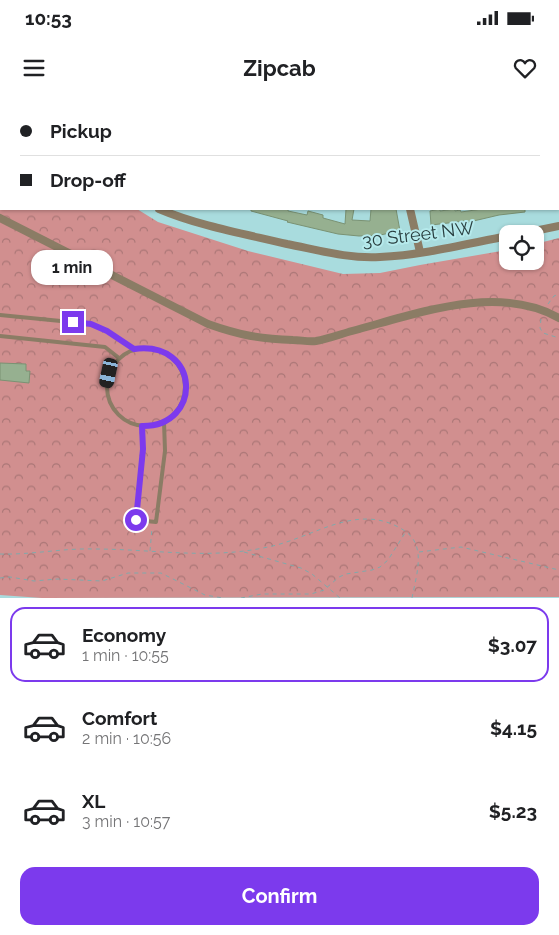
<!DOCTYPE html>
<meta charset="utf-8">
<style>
body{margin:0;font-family:Raleway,sans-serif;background:#f6f6f6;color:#202124;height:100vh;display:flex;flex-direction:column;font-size:19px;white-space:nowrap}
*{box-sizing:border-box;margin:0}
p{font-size:16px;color:#757577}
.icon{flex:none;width:28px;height:28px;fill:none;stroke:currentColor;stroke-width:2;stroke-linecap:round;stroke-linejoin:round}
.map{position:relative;height:498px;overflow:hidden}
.sheet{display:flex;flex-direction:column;background:#fff;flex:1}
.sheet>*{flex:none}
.guide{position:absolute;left:0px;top:0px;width:560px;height:110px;box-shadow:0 1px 4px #0004;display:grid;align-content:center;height:110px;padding:0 20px;background:#fff}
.tools{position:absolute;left:499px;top:125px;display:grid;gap:10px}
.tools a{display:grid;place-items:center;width:45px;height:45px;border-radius:10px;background:#fff;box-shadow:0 1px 4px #0004;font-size:25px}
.end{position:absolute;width:22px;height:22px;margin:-11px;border:6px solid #7c3aed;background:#fff;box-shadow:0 0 0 2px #fff}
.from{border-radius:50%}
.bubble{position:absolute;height:35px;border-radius:15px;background:#fff;box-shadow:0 1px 4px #0004;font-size:16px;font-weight:700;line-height:35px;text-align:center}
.car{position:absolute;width:15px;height:30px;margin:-15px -8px;border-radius:6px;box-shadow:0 0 4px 1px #0007;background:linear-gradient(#222 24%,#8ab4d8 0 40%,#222 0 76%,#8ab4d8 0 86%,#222 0)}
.guide b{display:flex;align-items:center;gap:18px;height:48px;font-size:19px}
.guide b+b{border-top:1px solid #e0e0e0}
.guide i{width:12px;height:12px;background:#202124}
ul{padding:9px 0 0;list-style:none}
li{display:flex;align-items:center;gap:15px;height:75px;margin:0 10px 8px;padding:0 10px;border:2px solid transparent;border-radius:15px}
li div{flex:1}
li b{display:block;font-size:19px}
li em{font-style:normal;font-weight:700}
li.on{border-color:#7c3aed}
li>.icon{width:45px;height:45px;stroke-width:1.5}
.action{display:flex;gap:10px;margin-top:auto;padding:10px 20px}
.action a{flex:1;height:58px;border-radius:15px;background:#7c3aed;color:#fff;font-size:20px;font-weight:700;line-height:58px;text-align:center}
.status{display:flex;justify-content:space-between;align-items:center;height:35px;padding:0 25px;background:#fff;direction:ltr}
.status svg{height:14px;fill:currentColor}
header{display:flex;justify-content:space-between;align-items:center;height:65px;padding:0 20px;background:#fff;font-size:22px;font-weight:700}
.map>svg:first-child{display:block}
.park{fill:url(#park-crowns)}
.building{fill:#96b090;stroke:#7a9273}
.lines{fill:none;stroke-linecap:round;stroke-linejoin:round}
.path{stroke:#80a9ab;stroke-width:1;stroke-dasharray:4 4;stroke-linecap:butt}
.lane{stroke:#8b7c65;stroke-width:4}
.street{stroke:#8b7c65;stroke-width:8}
.route{stroke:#7c3aed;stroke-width:6}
.labels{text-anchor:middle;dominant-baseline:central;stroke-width:4;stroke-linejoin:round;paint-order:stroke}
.street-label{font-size:18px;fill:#293e3f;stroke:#b6eaec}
</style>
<div class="status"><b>10:53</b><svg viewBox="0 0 49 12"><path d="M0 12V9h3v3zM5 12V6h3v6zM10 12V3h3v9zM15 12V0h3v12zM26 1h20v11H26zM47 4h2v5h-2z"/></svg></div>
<header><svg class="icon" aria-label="menu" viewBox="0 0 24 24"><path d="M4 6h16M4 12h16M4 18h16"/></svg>Zipcab<svg class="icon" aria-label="heart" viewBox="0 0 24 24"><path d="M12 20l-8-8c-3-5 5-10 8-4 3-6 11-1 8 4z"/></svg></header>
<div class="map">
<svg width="559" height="498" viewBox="0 0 559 498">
<defs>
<pattern id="park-crowns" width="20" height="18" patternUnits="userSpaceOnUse" patternTransform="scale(1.25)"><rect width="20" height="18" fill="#d18f8f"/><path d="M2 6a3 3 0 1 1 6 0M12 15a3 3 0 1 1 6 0" fill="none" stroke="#aa7676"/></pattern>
</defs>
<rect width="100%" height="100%" fill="#a9dcde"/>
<path class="park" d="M 0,0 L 17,1 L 1,1 L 1,109 L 137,109 L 158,122 L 248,151 L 343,174 L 380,173 L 420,165 L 507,150 L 508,161 L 535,161 L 535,144 L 559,138 L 559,497 L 42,498 L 0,495 Z"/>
<g class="building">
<path d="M 251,109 L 288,109 L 288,111 L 307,115 L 308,111 L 323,115 L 323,118 L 345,124 L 346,109 L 354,109 L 352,120 L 370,121 L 371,109 L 396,109 L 400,131 L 380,135 L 359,136 L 338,134 L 287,122 L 288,121 L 251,111 Z"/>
<path d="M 440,109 L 440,111 L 455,109 L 455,111 L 460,110 L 461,112 L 482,109 L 525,109 L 525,112 L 499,115 L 465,123 L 465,121 L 431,125 L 430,111 Z"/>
<path d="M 0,263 L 26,264 L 26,271 L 30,271 L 29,283 L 0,280 Z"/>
</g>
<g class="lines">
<g class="path">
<path d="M 548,204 L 554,196 L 559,194"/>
<path d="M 541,219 L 540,228 L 543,233 L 559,238"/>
<path d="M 150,451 L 152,428"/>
<path d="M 244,452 L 301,468 L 312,474 L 340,498"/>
<path d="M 419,452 L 461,447 L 559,470"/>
<path d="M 0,454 C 31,455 63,448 94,449 C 154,449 208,460 268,447 C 314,438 358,400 405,431 C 427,446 416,476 412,498"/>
<path d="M 0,478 L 10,477 L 34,481 L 57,479 L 102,481 L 128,473 L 161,473 L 205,495 L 223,498"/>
<path d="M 241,498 L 262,494 L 311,494 L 324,490 L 339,477 L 346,474 L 372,470 L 380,467 L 388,460 L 405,433"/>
</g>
<g class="lane">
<path d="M 116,0 L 117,1"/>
<path d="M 0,215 L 91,224 L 107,231 L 134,249"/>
<path d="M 0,236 L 105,247 L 119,258"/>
<circle cx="146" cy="287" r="39"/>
<path d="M 142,326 L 143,349 L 136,420 L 156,422 L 165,351 L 164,322"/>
</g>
<g class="street">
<path d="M 29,0 L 30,1"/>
<path d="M 197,0 L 199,1"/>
<path d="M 497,0 L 497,1"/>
<path d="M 88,1 L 89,0"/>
<path d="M 159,109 C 199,126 245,134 287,144 C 318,150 349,159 380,157 C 423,155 466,144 508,136"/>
<path d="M 410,109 L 420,152"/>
<path d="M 0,118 L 208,224 C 239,235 260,239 293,240 C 300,240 309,242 316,241 C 328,239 341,234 352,231 C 416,214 497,183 559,218"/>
<path d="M 520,134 L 559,126"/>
</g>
</g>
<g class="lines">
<path class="route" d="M 73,222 L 91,224 L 107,231 L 134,249 C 201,240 203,327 142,326 L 143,349 L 136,420"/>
</g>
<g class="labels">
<g class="street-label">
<text transform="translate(418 134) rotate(-7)">30 Street NW</text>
</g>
</g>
</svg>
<div class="tools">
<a><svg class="icon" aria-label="locate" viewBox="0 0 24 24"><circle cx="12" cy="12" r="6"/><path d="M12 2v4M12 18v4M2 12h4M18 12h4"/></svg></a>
</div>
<i class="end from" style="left:136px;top:420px"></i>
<i class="end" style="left:73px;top:222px"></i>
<div class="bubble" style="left:31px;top:150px;width:82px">1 min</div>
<i class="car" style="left:109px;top:273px;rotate:192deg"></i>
<div class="guide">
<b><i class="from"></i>Pickup</b>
<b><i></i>Drop-off</b>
</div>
</div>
<section class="sheet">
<ul>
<li class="on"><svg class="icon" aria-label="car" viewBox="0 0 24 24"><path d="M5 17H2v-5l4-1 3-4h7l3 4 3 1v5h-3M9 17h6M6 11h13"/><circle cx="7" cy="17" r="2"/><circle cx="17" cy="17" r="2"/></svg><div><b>Economy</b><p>1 min · 10:55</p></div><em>$3.07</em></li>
<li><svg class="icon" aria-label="car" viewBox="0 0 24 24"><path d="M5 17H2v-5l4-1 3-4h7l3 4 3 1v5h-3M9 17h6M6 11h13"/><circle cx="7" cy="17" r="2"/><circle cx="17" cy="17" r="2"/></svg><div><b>Comfort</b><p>2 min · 10:56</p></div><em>$4.15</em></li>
<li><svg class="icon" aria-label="car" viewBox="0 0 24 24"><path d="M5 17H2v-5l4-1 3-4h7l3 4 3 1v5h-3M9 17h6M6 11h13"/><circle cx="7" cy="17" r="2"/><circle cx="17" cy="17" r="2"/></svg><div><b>XL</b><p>3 min · 10:57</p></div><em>$5.23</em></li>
</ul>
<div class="action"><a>Confirm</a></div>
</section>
